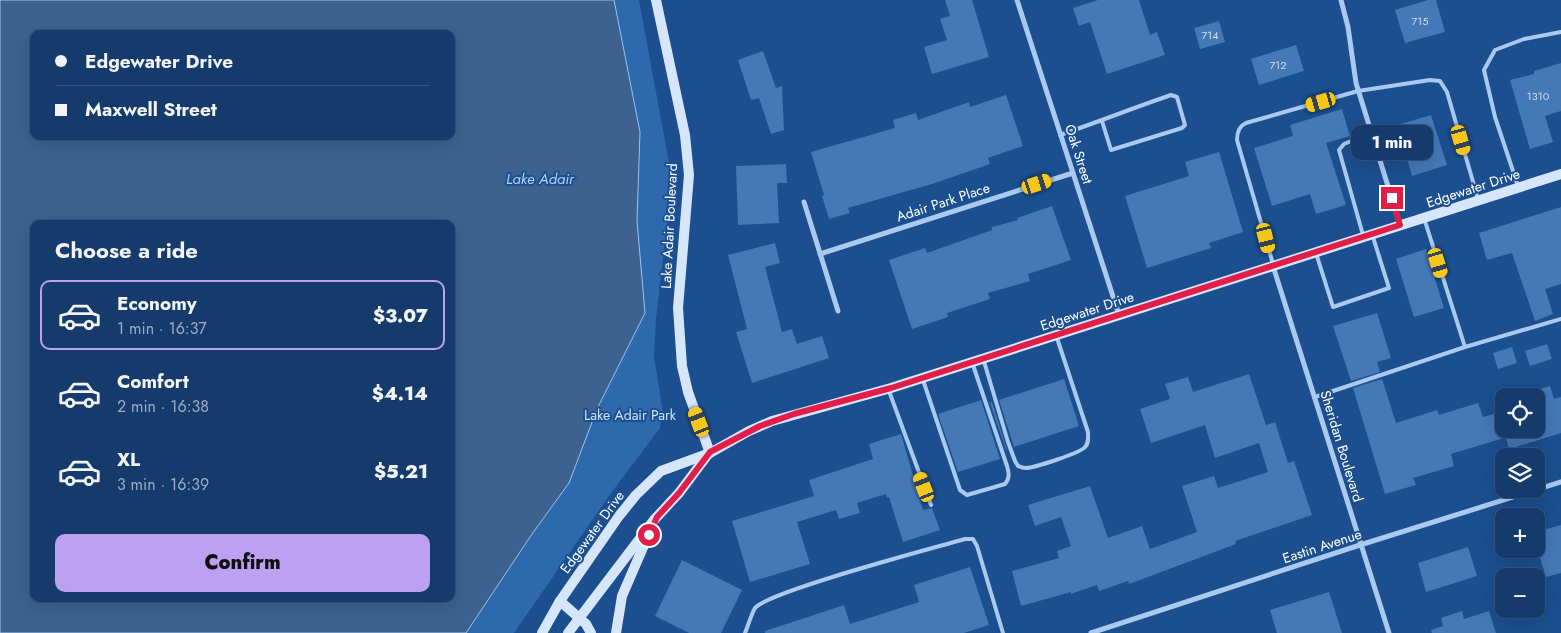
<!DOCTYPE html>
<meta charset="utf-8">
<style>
body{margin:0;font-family:Jost,sans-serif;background:#1d4271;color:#f1f3f6;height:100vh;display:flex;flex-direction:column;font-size:19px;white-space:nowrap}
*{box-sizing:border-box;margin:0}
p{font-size:16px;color:#9dadc1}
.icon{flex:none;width:28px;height:28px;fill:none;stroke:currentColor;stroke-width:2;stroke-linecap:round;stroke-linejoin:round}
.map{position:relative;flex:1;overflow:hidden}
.details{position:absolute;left:30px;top:220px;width:425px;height:382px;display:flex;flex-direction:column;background:#143b6b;border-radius:10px;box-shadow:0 5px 20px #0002,0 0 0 1px #33557e}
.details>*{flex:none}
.top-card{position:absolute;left:30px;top:30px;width:425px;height:110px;border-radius:10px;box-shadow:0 5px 20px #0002,0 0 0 1px #33557e;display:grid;align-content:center;height:110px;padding:0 25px;background:#143b6b}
.buttons{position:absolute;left:1495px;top:388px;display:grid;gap:10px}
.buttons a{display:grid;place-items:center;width:50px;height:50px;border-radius:10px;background:#143b6b;box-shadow:0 5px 20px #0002,0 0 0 1px #33557e;font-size:25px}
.end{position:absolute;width:22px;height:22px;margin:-11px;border:6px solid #e11d48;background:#fff;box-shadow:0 0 0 2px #fff}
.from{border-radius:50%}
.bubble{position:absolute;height:35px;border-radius:10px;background:#143b6b;box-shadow:0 5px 20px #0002,0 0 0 1px #33557e;font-size:16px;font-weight:800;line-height:35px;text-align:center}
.car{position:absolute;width:15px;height:30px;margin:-15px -8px;border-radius:6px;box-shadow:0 0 4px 1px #0007;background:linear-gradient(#f5c518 24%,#345 0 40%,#f5c518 0 76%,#345 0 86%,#f5c518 0)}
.top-card b{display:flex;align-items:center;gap:18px;height:48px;font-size:19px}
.top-card b+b{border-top:1px solid #33557e}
.top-card i{width:12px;height:12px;background:#f1f3f6}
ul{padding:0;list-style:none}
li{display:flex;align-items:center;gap:15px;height:70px;margin:0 10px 8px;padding:0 15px;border:2px solid transparent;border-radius:10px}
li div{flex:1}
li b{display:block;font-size:19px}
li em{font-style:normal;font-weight:800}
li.on{border-color:#bca0f2}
li>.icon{width:45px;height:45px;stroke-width:1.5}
h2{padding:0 25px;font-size:22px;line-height:60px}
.primary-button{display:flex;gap:10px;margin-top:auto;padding:10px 25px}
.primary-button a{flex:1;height:58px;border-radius:10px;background:#bca0f2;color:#111;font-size:20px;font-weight:800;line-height:58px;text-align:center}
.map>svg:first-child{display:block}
.green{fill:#2e69ad}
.water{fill:#3c6290;stroke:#9cc4f0;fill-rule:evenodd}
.building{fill:#4478b7}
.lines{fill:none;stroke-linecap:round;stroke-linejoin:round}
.lane{stroke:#a9c9ee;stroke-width:4}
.street{stroke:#a9c9ee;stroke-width:5}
.secondary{stroke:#d6e6fa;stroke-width:10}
.route{stroke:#e11d48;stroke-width:6}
.labels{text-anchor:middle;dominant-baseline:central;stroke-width:4;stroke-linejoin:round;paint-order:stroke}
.number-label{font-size:11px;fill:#d0dded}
.street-label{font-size:14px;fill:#fff;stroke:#1b4f8f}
.park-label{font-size:14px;fill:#cfe3fa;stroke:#1b4f8f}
.water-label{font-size:15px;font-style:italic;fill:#b5d3f5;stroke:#1b4f8f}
</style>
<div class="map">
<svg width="1561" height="633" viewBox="0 0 1561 633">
<rect width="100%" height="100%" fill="#1b4f8f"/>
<path class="green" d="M 614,0 L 639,0 L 670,168 L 669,208 L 656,319 L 654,356 L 663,413 L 660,428 L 611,493 L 514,633 L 466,633 L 532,534 L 569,483 L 597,409 L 637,221 L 640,132 Z"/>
<path class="water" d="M 0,0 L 614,0 L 640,132 L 637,221 L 645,313 L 597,409 L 569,483 L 532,534 L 466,633 L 0,633 ZM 34,34 L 451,34 L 451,136 L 34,136 ZM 34,224 L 451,224 L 451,599 L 34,599 Z"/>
<g class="building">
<path d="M 945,0 L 972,0 L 989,57 L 932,74 L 924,47 L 947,40 L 940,19 L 950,16 Z"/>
<path d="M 1098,0 L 1139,0 L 1150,35 L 1157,32 L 1165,55 L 1107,74 L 1090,22 L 1079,26 L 1073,8 Z"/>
<path d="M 1428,0 L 1436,0 L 1445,32 L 1405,43 L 1395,10 Z"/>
<path d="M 1219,21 L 1225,42 L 1200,49 L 1194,28 Z"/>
<path d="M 1296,45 L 1304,71 L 1259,85 L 1251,59 Z"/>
<path d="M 763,51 L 776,88 L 782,86 L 784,130 L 771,134 L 759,98 L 751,100 L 738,60 Z"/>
<path d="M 1561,63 L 1561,111 L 1545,116 L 1553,142 L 1530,149 L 1510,80 L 1534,74 L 1534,71 Z"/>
<path d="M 1006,95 L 1023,146 L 988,158 L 990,164 L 932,184 L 848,208 L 850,213 L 829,219 L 822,196 L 824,195 L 811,152 L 895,128 L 893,120 L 916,113 L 918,120 L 969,102 L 970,107 Z"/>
<path d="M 1342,109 L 1350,136 L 1326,143 L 1346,205 L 1316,214 L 1310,194 L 1272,206 L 1254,148 L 1293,136 L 1290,125 Z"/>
<path d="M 1431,115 L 1447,165 L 1412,176 L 1397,125 Z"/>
<path d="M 1219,152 L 1243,232 L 1209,243 L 1211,248 L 1147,268 L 1125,196 L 1189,176 L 1185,162 Z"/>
<path d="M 786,164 L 787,183 L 777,183 L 779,223 L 738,225 L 736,166 Z"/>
<path d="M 1052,206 L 1071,260 L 1028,274 L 1030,281 L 988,293 L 990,299 L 947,313 L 948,317 L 912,329 L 889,260 L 925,248 L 927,253 L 992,230 L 992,227 L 1018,220 L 1017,218 Z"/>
<path d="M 1561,207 L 1561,284 L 1545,289 L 1553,314 L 1535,321 L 1512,253 L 1487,260 L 1479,233 Z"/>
<path d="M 775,243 L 780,263 L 765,267 L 782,332 L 792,329 L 797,344 L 822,336 L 829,358 L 752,383 L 736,332 L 747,329 L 728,255 Z"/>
<path d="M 1426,249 L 1444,308 L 1414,317 L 1396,259 Z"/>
<path d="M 1377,313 L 1391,358 L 1377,362 L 1380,372 L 1351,381 L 1333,326 Z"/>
<path d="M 1547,344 L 1552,359 L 1530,366 L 1525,351 Z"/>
<path d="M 1512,347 L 1517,363 L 1498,369 L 1493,353 Z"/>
<path d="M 1249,374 L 1266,425 L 1275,422 L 1288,463 L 1294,461 L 1312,515 L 1235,541 L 1236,544 L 1129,584 L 1128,581 L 1099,591 L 1097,585 L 1071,594 L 1071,592 L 1021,606 L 1012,571 L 1059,558 L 1057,551 L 1071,546 L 1061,517 L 1035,526 L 1028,505 L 1090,486 L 1108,538 L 1142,526 L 1150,549 L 1197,532 L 1182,486 L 1214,476 L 1218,488 L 1268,472 L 1259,443 L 1215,458 L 1205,425 L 1151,443 L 1140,409 L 1170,399 L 1165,384 L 1188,377 L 1193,392 Z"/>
<path d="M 1064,379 L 1079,426 L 1014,447 L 999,400 Z"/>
<path d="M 1382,379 L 1396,423 L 1437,410 L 1439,415 L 1478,403 L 1483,417 L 1504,411 L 1504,429 L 1536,429 L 1536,390 L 1550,386 L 1554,399 L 1561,397 L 1561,433 L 1509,449 L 1504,431 L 1504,438 L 1451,454 L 1454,466 L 1413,478 L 1416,485 L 1385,494 L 1353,388 Z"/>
<path d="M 981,400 L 1000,459 L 958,472 L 938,414 Z"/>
<path d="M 992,402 L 1007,450 L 1006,450 L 990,403 Z"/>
<path d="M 901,434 L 923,510 L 932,508 L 940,530 L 903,542 L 889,497 L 887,498 L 886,494 L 857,503 L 860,513 L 839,519 L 836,510 L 797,522 L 810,564 L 750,582 L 732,521 L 814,496 L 809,480 L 873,459 L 869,444 Z"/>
<path d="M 1561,525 L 1561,573 L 1546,577 L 1536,545 L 1536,532 Z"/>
<path d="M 1468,547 L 1477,576 L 1426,592 L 1418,563 Z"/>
<path d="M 682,560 L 742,590 L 721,633 L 689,633 L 655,616 Z"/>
<path d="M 970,567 L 989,625 L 964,633 L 765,633 L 765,631 L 844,605 L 850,624 L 919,602 L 914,585 Z"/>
<path d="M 1329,592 L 1342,633 L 1277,633 L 1270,610 Z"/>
<path d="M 1462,611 L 1464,619 L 1489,611 L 1496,633 L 1432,633 L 1431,630 L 1443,626 L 1441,618 Z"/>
</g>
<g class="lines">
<g class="lane">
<path d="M 1060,135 C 1098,122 1133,108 1171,95 L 1177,97 L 1185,125 L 1182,128 L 1111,150 L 1102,121"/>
<path d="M 1518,186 L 1495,117 L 1484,70 L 1495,50 L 1524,39 L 1561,32"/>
<path d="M 1424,218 L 1465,347"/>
<path d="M 1363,235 L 1339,150 L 1344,144 L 1371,133"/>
<path d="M 1316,253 L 1333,307 L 1389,288 L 1372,234"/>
<path d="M 1273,264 L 1237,140 C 1237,132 1239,126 1246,123 L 1358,91 L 1430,80 L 1440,81 L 1447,92 L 1478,199"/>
<path d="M 983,358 L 1008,442 L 1015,461 L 1018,466 C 1021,467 1023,468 1026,468 C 1033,468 1081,453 1085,447 C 1089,443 1088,438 1088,432 L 1056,335"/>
<path d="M 923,380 L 960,490 L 967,495 L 1005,484 C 1010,478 1009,473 1007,466 L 972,362"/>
<path d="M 889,391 L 931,505"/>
<path d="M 1315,397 L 1465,347 L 1561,319"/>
<path d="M 745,633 C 748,626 751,615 755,608 C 769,591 934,548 965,539 L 973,539 L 977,546 L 1003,633"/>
</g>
<g class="street">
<path d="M 1017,0 L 1119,315"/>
<path d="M 1341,0 L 1348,27 L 1356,83 L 1400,225"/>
<path d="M 804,202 L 838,311"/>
<path d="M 820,254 L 1073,173"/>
<path d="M 1273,266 L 1389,633"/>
<path d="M 1091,633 L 1360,545 L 1561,482"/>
</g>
<g class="secondary">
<path d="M 656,0 L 685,135 L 689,175 L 678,308 L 682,366 L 688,392 L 710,453"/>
<path d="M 560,601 L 586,624 L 591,633"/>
<path d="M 542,633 L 560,601 L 619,516 L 636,495 L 661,471 L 710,453 L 749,431 L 772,421 L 891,388 L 1561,174"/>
<path d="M 568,633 L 654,520 L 679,493 L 709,453"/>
<path d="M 616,633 L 622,596 L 651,529"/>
</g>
</g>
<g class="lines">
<path class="route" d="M 649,535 L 657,517 L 679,493 L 710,452 L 760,426 L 794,414 L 891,388 L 1400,225 L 1392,198"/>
</g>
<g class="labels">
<g class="number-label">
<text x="1420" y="21">715</text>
<text x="1210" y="35">714</text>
<text x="1278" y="65">712</text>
<text x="1538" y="96">1310</text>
</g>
<g class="street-label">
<text transform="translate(1079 154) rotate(72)">Oak Street</text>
<text transform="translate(1473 188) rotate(-18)">Edgewater Drive</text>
<text transform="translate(943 202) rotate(-18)">Adair Park Place</text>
<text transform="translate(669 226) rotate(-87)">Lake Adair Boulevard</text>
<text transform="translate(1087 311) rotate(-18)">Edgewater Drive</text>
<text transform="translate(1342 446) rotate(73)">Sheridan Boulevard</text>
<text transform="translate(592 532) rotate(-54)">Edgewater Drive</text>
<text transform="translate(1322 546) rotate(-18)">Eastin Avenue</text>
</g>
<g class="park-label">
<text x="630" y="415">Lake Adair Park</text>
</g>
<g class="water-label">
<text x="540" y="179">Lake Adair</text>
</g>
</g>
</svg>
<div class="buttons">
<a><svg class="icon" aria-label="locate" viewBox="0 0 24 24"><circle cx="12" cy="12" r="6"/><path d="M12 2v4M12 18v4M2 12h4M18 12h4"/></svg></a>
<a><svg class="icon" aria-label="layers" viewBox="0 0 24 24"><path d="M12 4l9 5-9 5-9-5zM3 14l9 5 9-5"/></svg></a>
<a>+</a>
<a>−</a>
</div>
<i class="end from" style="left:649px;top:535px"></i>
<i class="end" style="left:1392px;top:198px"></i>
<div class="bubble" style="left:1351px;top:125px;width:82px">1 min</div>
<i class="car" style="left:1321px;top:102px;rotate:254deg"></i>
<i class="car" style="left:1461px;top:140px;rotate:164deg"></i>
<i class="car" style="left:1037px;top:184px;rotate:72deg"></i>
<i class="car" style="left:1266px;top:238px;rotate:166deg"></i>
<i class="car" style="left:1438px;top:263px;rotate:163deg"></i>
<i class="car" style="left:699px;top:422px;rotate:339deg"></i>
<i class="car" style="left:924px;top:487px;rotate:339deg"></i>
<div class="top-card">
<b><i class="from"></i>Edgewater Drive</b>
<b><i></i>Maxwell Street</b>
</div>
<section class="details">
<h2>Choose a ride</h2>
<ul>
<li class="on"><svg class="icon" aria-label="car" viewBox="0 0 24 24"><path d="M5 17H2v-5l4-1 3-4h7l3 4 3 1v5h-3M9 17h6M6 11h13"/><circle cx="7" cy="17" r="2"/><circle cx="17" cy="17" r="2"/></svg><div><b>Economy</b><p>1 min · 16:37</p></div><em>$3.07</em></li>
<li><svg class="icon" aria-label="car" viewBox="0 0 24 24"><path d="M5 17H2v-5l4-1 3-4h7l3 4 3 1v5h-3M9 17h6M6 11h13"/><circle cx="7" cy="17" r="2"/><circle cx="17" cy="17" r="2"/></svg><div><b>Comfort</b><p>2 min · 16:38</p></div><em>$4.14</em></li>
<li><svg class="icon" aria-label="car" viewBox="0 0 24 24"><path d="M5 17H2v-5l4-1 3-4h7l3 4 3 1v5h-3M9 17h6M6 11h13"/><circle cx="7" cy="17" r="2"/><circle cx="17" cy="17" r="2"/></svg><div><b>XL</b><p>3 min · 16:39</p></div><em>$5.21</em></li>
</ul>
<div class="primary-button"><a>Confirm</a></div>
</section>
</div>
